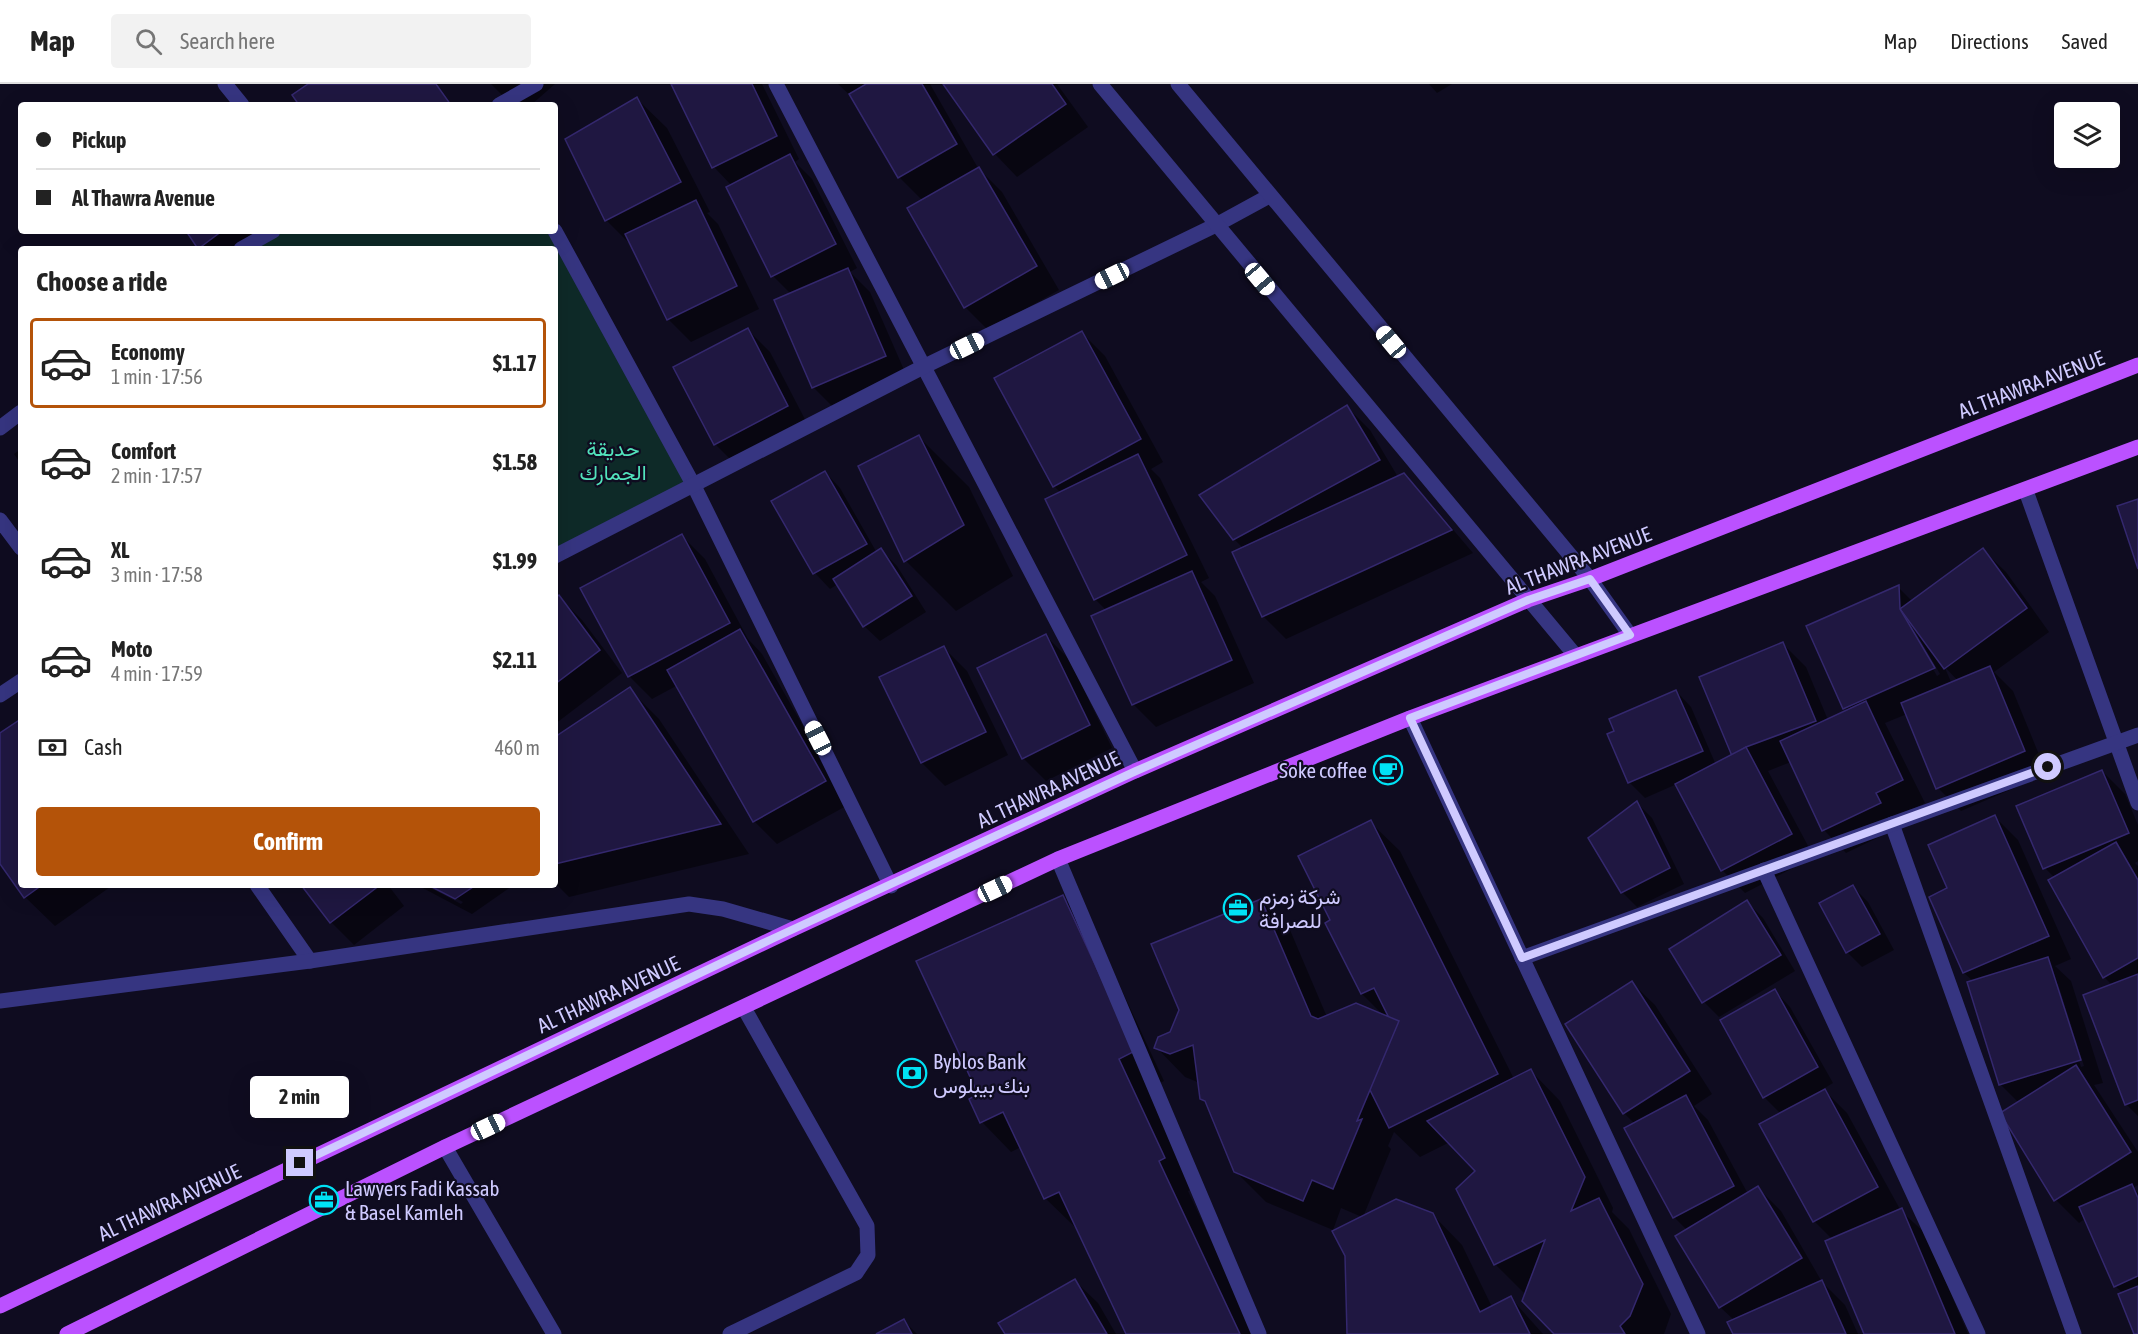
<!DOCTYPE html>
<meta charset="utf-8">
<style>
body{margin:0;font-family:"Asap Condensed",Vazirmatn,sans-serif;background:#f2f2f2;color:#222;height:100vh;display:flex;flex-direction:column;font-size:22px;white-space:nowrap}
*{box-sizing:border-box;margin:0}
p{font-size:20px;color:#767676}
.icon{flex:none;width:33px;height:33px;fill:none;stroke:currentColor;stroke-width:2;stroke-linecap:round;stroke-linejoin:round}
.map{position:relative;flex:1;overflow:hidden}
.drawer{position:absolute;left:18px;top:162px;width:540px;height:642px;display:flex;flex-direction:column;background:#fff;border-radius:6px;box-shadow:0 6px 24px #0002}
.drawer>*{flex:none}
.guide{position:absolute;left:18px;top:18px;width:540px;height:132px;border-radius:6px;box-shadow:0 6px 24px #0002;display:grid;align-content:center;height:132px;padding:0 18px;background:#fff}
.buttons{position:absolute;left:2054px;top:18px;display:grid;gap:12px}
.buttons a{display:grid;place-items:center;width:66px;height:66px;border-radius:6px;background:#fff;box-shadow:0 6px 24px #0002;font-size:30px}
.end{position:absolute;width:27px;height:27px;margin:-14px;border:8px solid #cfcaff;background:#111;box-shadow:0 0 0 3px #111}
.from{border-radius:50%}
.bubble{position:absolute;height:42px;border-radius:6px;background:#fff;box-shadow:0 6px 24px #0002;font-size:20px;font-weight:700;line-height:42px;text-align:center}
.car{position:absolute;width:18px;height:36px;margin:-18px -9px;border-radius:8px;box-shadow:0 0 4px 2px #0007;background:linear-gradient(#fff 24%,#345 0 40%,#fff 0 76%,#345 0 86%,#fff 0)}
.guide b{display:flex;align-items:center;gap:21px;height:57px;font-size:22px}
.guide b+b{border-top:2px solid #e0e0e0}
.guide i{width:15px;height:15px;background:#222}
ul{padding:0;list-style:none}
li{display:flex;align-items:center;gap:18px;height:90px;margin:0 12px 9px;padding:0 6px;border:3px solid transparent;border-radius:6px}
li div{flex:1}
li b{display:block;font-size:22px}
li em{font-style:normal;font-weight:700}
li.current{border-color:#b45309}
li>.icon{width:54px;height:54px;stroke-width:1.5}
h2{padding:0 18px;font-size:27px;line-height:72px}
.pay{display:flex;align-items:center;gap:15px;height:66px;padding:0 18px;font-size:22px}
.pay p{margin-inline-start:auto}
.cta{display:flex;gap:12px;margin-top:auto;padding:12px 18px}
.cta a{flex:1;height:69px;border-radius:6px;background:#b45309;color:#fff;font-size:24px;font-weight:700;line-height:69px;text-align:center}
header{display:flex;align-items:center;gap:36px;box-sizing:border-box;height:84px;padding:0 30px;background:#fff;border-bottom:2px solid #e0e0e0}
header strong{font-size:28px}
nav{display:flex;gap:33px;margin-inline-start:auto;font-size:21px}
.search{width:420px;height:54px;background:#f2f2f2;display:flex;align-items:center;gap:15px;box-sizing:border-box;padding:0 21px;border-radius:6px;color:#767676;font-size:22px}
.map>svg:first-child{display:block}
.green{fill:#0e2a28}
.shadow{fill:#0007;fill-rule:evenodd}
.building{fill:#1f1741;stroke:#34286e;stroke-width:1.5}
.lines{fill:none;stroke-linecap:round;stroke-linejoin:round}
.minor{stroke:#363581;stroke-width:15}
.tertiary{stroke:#363581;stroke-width:15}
.primary{stroke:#bb51ff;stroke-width:15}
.route{stroke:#cfcaff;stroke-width:8}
.labels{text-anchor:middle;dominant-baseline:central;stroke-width:4.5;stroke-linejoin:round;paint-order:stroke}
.street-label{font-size:21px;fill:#cfcaff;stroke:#0f0c20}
.park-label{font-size:21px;fill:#52e3bc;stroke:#0f0c20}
.poi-label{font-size:21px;fill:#cfcaff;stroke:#0f0c20;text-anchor:start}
</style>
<header>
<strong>Map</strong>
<div class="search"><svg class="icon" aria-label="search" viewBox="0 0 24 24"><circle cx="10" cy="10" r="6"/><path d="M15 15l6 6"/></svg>Search here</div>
<nav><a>Map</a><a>Directions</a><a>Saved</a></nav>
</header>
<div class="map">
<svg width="2138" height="1250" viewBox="0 0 2138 1250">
<rect width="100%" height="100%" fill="#0f0c20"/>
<path class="green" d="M 273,147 L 555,147 L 694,402 L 555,472 L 555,165 L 241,165 Z"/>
<g class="shadow">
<path d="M 311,0 L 437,0 L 452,21 L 301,21 Z"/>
<path d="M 491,0 L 555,0 L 531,21 L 512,21 Z"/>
<path d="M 673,0 L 762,0 L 799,75 L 795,78 L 812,95 L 857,184 L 850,188 L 870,208 L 908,295 L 836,326 L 813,303 L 791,210 L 773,192 L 732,102 L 714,83 Z"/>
<path d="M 838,0 L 930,0 L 978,84 L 1002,108 L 1059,206 L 988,246 L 965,223 L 909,125 L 923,117 L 899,93 L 856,17 Z"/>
<path d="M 945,0 L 1057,0 L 1088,43 L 1017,93 L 995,70 Z"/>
<path d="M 1429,0 L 1452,0 L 1437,9 Z"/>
<path d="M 637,15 L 667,44 L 710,128 L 707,129 L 718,140 L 759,225 L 691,258 L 668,235 L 632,162 L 606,136 Z"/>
<path d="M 188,147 L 259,147 L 234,165 L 200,165 Z"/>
<path d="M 748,246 L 770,268 L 810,345 L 738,383 L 715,360 Z"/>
<path d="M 1082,249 L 1105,272 L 1163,378 L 1151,385 L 1160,394 L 1209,494 L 1201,498 L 1215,512 L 1254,599 L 1156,643 L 1133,620 L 1107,527 L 1095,515 L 1061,409 L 1054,402 Z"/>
<path d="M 1347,323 L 1370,346 L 1398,393 L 1403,391 L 1426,414 L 1473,469 L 1286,555 L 1263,532 L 1243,464 L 1234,455 Z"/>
<path d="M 918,352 L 969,403 L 1013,492 L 956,527 L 906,477 Z"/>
<path d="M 21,365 L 21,380 L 14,370 Z"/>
<path d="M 825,388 L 840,404 L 877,469 L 881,466 L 897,482 L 926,528 L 880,557 L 864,542 L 838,500 L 830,505 L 815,489 L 774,418 Z"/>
<path d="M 682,452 L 705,475 L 748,555 L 762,570 L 848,721 L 777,760 L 754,737 L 678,601 L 652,615 L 629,592 Z"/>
<path d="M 1983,466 L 2006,488 L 2049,548 L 1994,588 L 2013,607 L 2047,690 L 1961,727 L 1938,704 L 1907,630 L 1885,639 L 1925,719 L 1898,732 L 1902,742 L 1846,769 L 1824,746 L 1791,678 L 1768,687 L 1814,773 L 1745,809 L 1722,786 L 1677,700 L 1645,714 L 1629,698 L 1609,651 L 1676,607 L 1691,623 L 1716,681 L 1733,672 L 1783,560 L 1806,583 L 1828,636 L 1848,627 L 1844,624 L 1898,503 L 1913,518 ZM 1903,531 L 1906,531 L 1940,590 L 1937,592 ZM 1944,582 L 1958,597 L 1952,600 Z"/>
<path d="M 559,513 L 582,536 L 622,589 L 555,640 L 555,516 Z"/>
<path d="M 1046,552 L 1069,575 L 1112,664 L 1046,697 L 1023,674 Z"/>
<path d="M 944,564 L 967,587 L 1008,671 L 945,702 L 922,679 L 881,594 Z"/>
<path d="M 629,605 L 659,635 L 749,770 L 569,813 L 555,799 L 555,655 Z"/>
<path d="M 21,636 L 21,801 L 113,801 L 55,842 L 25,813 L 0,777 L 0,651 Z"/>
<path d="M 2102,687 L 2125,710 L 2138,741 L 2138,777 L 2135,779 L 2138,782 L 2138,1032 L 2126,1020 L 2112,901 L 2104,893 L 2055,794 L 2045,784 L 2018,723 Z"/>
<path d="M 1637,719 L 1652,734 L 1684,800 L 1637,823 L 1622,808 Z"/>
<path d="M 1995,733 L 2018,756 L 2071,875 L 2055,882 L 2071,897 L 2103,999 L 2094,1001 L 2138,1068 L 2138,1101 L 2133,1104 L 2138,1109 L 2138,1250 L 2136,1250 L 2123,1209 L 2115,1202 L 2086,1134 L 2079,1139 L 2056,1116 L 2019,1019 L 2000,1000 L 1973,897 L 1964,889 L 1931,813 L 1949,805 ZM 2055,900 L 2058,900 L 2084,982 L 2081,983 Z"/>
<path d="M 1370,738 L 1400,767 L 1514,995 L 1531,987 L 1560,1017 L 1613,1124 L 1612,1128 L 1629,1145 L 1671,1230 L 1664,1250 L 1556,1250 L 1526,1211 L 1496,1181 L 1458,1106 L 1478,1087 L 1450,1058 L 1420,1073 L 1394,1048 L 1388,1062 L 1391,1065 L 1363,1133 L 1432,1130 L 1462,1161 L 1492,1223 L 1511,1214 L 1543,1250 L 1349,1250 L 1362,1133 L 1341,1124 L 1333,1146 L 1266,1118 L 1236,1088 L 1207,1020 L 1201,1014 L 1200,999 L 1185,993 L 1156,963 L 1171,949 L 1261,816 L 1290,846 L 1327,933 L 1385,933 L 1362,910 L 1327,840 L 1332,837 Z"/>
<path d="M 303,801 L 388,801 L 404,822 L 354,861 L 331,838 Z"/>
<path d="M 417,801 L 425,801 L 461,820 L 463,818 L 431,801 L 512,802 L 472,830 Z"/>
<path d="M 1853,803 L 1868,818 L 1894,866 L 1862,883 L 1847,868 Z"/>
<path d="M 1062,813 L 1092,842 L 1164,997 L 1148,1005 L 1194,1104 L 1188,1107 L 1255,1250 L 1127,1250 L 1077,1142 L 1075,1143 L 1045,1114 L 1021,1063 L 1011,1068 L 982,1038 L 971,1015 L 980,1011 ZM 1077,846 L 1081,846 L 1140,973 Z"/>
<path d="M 1747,818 L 1763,834 L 1795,887 L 1719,933 L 1704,918 Z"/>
<path d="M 1632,899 L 1655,921 L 1712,1010 L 1694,1022 L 1708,1036 L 1748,1110 L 1758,1104 L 1781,1127 L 1822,1198 L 1845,1221 L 1858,1250 L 1734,1250 L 1734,1236 L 1720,1223 L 1687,1146 L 1674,1133 L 1635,1040 L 1624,1029 L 1567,941 Z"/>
<path d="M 1775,907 L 1790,923 L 1833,999 L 1823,1005 L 1847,1029 L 1901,1127 L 1925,1149 L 1968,1250 L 1866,1250 L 1832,1155 L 1814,1137 L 1781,1030 L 1764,1013 Z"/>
<path d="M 1075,1197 L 1098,1219 L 1116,1250 L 1006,1250 Z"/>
<path d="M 904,1237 L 917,1250 L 880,1250 Z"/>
</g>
<g class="building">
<path d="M 308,0 L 436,0 L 451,21 L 299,21 L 292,11 Z"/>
<path d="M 671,0 L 752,0 L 777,52 L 712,84 Z"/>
<path d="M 866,0 L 922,0 L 957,60 L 898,94 L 849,10 Z"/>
<path d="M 943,0 L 1052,0 L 1066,20 L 993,71 Z"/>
<path d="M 637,13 L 681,98 L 605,137 L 565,55 Z"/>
<path d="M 790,70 L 836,160 L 771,193 L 726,103 Z"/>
<path d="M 979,83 L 1037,182 L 964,224 L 907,124 Z"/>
<path d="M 696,116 L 737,202 L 667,236 L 625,150 Z"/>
<path d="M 186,147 L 222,147 L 198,165 Z"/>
<path d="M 848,184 L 886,272 L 812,304 L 774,216 Z"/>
<path d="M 748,244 L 788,322 L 714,361 L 673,283 Z"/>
<path d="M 1082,247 L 1141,355 L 1053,403 L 994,294 Z"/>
<path d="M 1347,321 L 1380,376 L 1233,456 L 1199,411 Z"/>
<path d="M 919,351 L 964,441 L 904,478 L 858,382 Z"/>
<path d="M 1138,370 L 1187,471 L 1094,516 L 1045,415 Z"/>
<path d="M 825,387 L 867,460 L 813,490 L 771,417 Z"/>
<path d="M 1404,389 L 1452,446 L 1262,533 L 1232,468 Z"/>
<path d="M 2138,415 L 2138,485 L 2117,422 Z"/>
<path d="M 682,450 L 730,539 L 628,593 L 580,504 Z"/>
<path d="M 881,464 L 912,512 L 863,543 L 833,495 Z"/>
<path d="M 1983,464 L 2027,524 L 1944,585 L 1900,525 Z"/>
<path d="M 1192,487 L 1232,576 L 1132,621 L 1091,532 Z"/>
<path d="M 1899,501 L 1900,525 L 1935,584 L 1843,625 L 1806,542 Z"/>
<path d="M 559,511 L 600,566 L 555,600 L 555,514 Z"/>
<path d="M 740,545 L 826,697 L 753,738 L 667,586 Z"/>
<path d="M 1046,550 L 1090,641 L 1022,675 L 977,584 Z"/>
<path d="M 1783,558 L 1816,637 L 1746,663 L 1732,672 L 1699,593 Z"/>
<path d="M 944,562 L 986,648 L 921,679 L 879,593 Z"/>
<path d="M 1990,582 L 2025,667 L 1936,705 L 1901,619 Z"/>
<path d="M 630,603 L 721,740 L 555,780 L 555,653 Z"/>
<path d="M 1676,606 L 1703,667 L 1628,699 L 1607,650 L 1614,647 L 1609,635 Z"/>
<path d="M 1866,617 L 1903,696 L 1876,709 L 1881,719 L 1822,747 L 1780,657 Z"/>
<path d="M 21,635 L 21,801 L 42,801 L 24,814 L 0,780 L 0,649 Z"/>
<path d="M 1746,663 L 1792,750 L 1721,787 L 1675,700 Z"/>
<path d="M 2102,686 L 2129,749 L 2043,785 L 2016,722 Z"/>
<path d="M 1637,717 L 1670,784 L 1621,809 L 1588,754 Z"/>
<path d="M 1995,731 L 2049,852 L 1963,889 L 1929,813 L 1947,804 L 1928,761 Z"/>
<path d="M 1371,736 L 1498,990 L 1389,1044 L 1351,968 L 1395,946 L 1374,904 L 1361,910 L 1325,839 L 1330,836 L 1298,772 Z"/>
<path d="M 2116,758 L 2138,796 L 2138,874 L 2103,894 L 2048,796 Z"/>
<path d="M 301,801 L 380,801 L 330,839 Z"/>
<path d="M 428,801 L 476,801 L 455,815 Z"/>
<path d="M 1853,801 L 1880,850 L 1846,869 L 1819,819 Z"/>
<path d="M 1063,811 L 1135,967 L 1119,975 L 1165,1074 L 1159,1077 L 1240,1250 L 1126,1250 L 1059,1108 L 1044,1115 L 1003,1028 L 980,1039 L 969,1015 L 978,1010 L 916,877 Z"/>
<path d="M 1261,815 L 1311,932 L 1318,935 L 1356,919 L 1399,937 L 1357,1037 L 1362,1035 L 1333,1105 L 1312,1096 L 1303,1117 L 1234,1088 L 1205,1017 L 1200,1015 L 1193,961 L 1170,970 L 1154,964 L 1158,953 L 1170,948 L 1179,926 L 1151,860 Z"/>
<path d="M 1747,816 L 1781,871 L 1702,919 L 1669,865 Z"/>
<path d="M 2048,873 L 2081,976 L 1999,1001 L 1967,898 Z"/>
<path d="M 2138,890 L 2138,1016 L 2125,1021 L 2083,911 Z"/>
<path d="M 1632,897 L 1690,987 L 1623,1030 L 1565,940 Z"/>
<path d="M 1775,905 L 1818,983 L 1763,1014 L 1720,936 Z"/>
<path d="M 2076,981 L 2131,1068 L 2054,1117 L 2000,1029 Z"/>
<path d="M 1531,985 L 1585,1093 L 1571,1127 L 1599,1114 L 1643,1200 L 1630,1232 L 1620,1242 L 1625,1250 L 1554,1250 L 1522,1217 L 1545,1156 L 1494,1181 L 1456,1105 L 1475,1087 L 1427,1037 Z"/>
<path d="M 1825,1005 L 1878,1103 L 1813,1138 L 1759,1040 Z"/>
<path d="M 1686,1011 L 1734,1102 L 1673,1134 L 1624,1044 Z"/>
<path d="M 2132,1100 L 2138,1114 L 2138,1192 L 2114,1203 L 2079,1123 Z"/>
<path d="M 1758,1102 L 1802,1174 L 1719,1224 L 1675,1152 Z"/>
<path d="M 1396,1115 L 1433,1129 L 1480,1228 L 1511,1212 L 1530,1250 L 1347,1250 L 1345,1172 L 1332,1147 Z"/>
<path d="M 1902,1124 L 1955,1250 L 1864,1250 L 1825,1157 Z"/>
<path d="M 1075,1195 L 1107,1250 L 1005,1250 L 998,1239 Z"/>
<path d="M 1822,1196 L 1846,1250 L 1733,1250 L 1727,1238 Z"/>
<path d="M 2138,1202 L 2138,1250 L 2134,1250 L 2118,1210 Z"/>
<path d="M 904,1235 L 912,1250 L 876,1250 Z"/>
</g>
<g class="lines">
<g class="minor">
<path d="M 225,0 L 242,21"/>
<path d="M 776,0 L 1135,687"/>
<path d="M 499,21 L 536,0"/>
<path d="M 555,147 L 694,402 L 891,802"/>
<path d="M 241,165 L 273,147"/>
<path d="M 0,344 L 21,328"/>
<path d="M 2026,407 L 2138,719"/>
<path d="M 0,436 L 21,464"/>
<path d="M 555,472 L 925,282 L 1216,141 L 1269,112"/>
<path d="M 0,611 L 21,597"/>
<path d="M 1410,634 L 1698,1250"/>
<path d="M 1892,740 L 2074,1250"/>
<path d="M 1058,775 L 1259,1250"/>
<path d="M 1764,786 L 1978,1250"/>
<path d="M 257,801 L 310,877"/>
<path d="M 1522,874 L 2138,651"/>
<path d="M 445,1063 L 554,1250"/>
<path d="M 730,1250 L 856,1189 L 868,1171 L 867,1142 L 744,924"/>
</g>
<g class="tertiary">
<path d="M 1100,0 L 1575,571"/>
<path d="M 1178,0 L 1590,495 L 1630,551"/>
<path d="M 0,917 L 310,877 L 689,820 L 723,825 L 793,845"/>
</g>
<g class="primary">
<path d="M 0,1222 L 793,845 L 1135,687 L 1528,516 L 1590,495 L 2138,281"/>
<path d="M 67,1250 L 445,1063 L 1058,775 L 1410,634 L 2138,363"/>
</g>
</g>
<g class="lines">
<path class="route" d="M 300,1079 L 772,855 L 1136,687 L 1528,516 L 1590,495 L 1630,551 L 1410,634 L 1522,874 L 2048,683"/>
</g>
<defs>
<g id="cafe-ring" transform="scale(1.5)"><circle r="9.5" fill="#0f0c20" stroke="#00e2f5" stroke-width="1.5"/><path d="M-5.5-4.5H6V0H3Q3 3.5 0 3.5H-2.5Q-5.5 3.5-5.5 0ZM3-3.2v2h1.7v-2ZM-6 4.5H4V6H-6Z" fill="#00e2f5"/></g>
<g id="office-ring" transform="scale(1.5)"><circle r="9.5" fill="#0f0c20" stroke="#00e2f5" stroke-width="1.5"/><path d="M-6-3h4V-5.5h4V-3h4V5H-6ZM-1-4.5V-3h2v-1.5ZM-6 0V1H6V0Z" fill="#00e2f5"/></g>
<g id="bank-ring" transform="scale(1.5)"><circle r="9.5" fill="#0f0c20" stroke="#00e2f5" stroke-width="1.5"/><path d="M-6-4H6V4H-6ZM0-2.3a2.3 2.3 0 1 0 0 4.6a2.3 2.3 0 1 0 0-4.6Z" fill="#00e2f5"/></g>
</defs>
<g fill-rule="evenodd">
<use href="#cafe-ring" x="1388" y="686"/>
<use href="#office-ring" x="1238" y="824"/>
<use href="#bank-ring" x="912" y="989"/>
<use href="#office-ring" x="324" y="1116"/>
</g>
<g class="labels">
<g class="street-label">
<text transform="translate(2031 300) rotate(-21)">AL THAWRA AVENUE</text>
<text transform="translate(1578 476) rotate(-21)">AL THAWRA AVENUE</text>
<text transform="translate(1048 705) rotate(-25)">AL THAWRA AVENUE</text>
<text transform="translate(608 910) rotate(-25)">AL THAWRA AVENUE</text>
<text transform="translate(169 1118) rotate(-25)">AL THAWRA AVENUE</text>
</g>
<g class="park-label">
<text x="613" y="364">حديقة<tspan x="613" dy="24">الجمارك</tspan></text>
</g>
<g class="poi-label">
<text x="1367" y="686" text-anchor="end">Soke coffee</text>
<text x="1259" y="812">شركة زمزم<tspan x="1259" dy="24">للصرافة</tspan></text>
<text x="933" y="977">Byblos Bank<tspan x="933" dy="24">بنك بيبلوس</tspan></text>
<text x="345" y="1104">Lawyers Fadi Kassab<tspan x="345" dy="24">&amp; Basel Kamleh</tspan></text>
</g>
</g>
</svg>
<div class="buttons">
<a><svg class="icon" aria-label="layers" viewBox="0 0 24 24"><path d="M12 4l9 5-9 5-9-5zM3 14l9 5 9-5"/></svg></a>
</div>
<i class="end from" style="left:2048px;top:683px"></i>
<i class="end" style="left:300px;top:1079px"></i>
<div class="bubble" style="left:250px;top:992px;width:99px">2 min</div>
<i class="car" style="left:1112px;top:192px;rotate:244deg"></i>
<i class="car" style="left:1260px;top:195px;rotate:140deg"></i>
<i class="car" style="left:1391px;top:258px;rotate:320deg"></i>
<i class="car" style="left:967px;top:262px;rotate:64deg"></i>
<i class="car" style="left:818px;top:654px;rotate:333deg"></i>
<i class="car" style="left:995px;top:805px;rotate:65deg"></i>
<i class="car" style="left:488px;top:1043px;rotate:65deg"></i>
<div class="guide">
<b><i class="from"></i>Pickup</b>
<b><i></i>Al Thawra Avenue</b>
</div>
<section class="drawer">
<h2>Choose a ride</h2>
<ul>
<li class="current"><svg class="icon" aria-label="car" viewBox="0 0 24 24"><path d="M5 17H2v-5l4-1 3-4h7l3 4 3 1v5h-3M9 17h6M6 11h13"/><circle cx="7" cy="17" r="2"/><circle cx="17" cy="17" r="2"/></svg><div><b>Economy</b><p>1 min · 17:56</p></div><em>$1.17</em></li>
<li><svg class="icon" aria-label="car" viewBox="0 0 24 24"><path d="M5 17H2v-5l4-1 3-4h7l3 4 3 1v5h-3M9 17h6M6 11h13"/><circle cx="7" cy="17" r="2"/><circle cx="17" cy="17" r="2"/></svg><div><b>Comfort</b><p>2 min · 17:57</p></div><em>$1.58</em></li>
<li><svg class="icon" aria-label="car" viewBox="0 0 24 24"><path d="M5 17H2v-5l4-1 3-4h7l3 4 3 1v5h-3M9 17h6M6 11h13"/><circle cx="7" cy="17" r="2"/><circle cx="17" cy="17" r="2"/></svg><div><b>XL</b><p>3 min · 17:58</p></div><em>$1.99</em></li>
<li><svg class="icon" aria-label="car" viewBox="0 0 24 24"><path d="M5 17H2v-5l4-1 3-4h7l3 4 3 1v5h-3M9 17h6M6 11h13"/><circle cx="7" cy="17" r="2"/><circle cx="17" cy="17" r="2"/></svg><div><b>Moto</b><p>4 min · 17:59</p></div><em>$2.11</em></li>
</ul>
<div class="pay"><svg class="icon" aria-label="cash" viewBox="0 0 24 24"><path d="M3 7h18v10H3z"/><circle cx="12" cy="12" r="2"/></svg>Cash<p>460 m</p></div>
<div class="cta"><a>Confirm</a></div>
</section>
</div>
